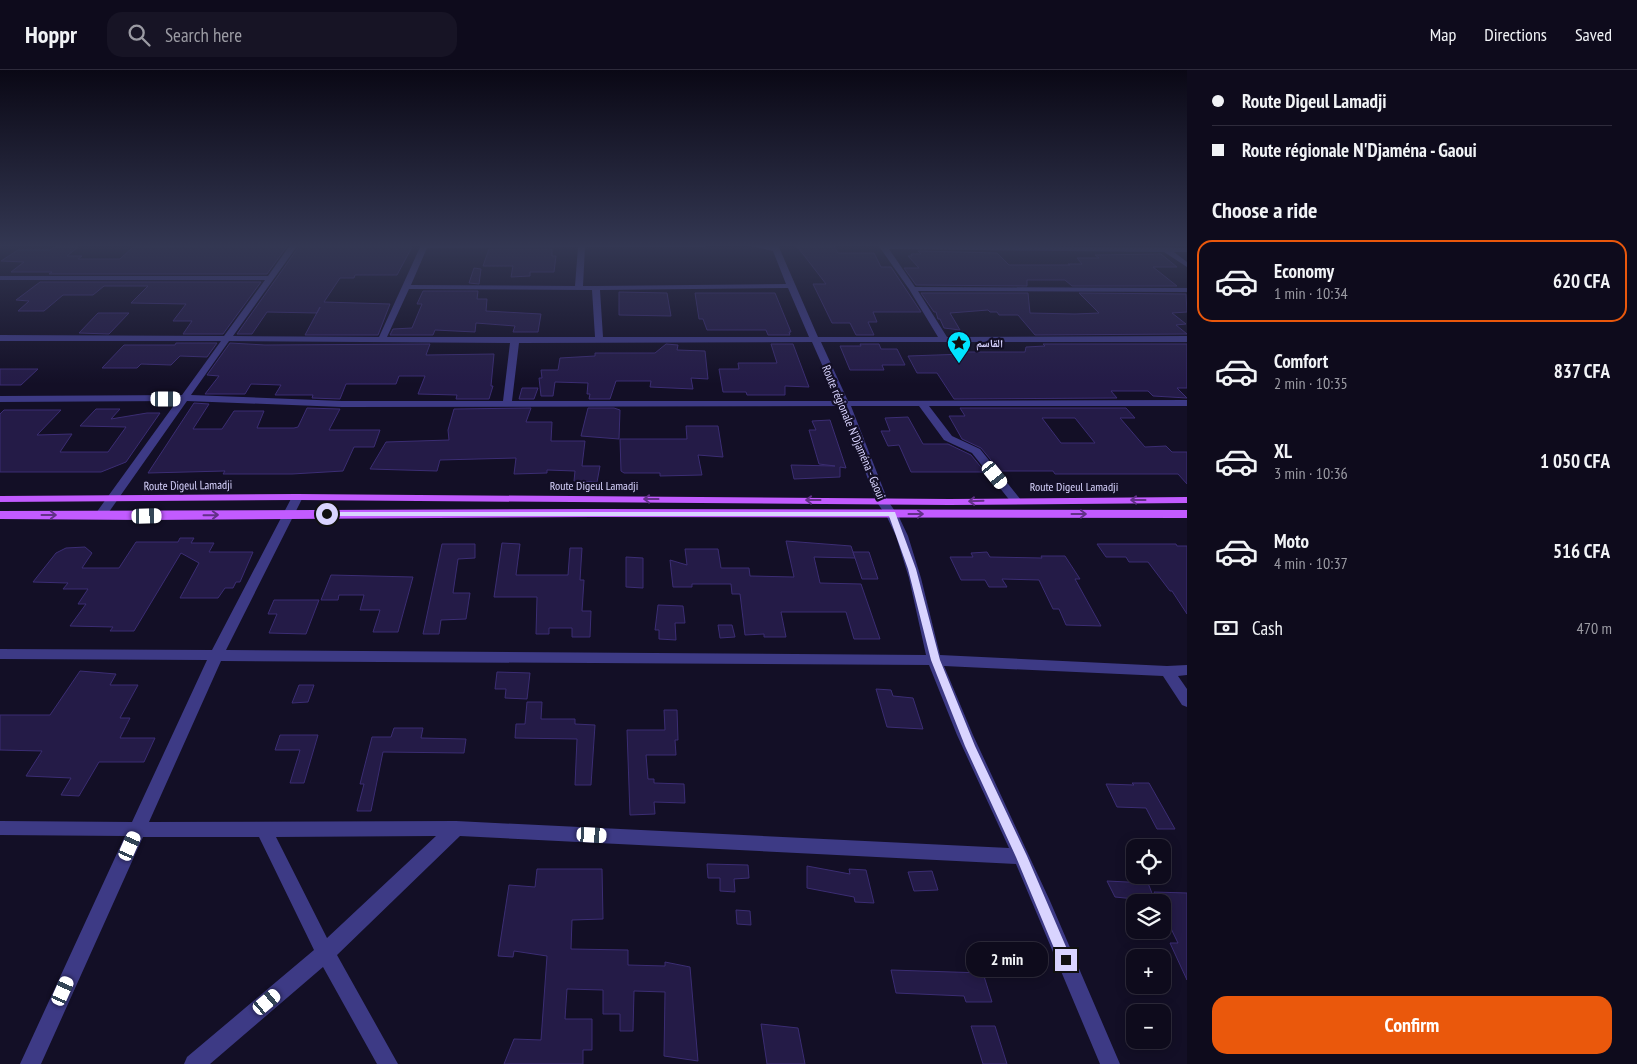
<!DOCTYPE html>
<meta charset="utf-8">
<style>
body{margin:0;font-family:"PT Sans Narrow","Noto Naskh Arabic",sans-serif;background:#171425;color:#f1f3f6;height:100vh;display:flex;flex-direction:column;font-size:19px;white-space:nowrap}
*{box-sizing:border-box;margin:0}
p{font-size:16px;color:#9b9ba3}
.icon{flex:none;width:28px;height:28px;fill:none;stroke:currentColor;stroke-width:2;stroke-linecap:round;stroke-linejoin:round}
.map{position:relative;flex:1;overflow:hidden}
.sheet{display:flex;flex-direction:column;background:#0e0b1c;width:450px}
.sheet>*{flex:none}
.hud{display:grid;align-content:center;height:110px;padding:0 25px;background:#0e0b1c}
.fabs{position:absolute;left:1126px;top:769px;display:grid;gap:10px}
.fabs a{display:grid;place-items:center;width:45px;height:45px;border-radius:10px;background:#0e0b1c;box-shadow:0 2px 12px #0003,0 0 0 1px #2e2b3b;font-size:25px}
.end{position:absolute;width:22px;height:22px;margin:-11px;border:6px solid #d9d4ff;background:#111;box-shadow:0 0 0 2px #111}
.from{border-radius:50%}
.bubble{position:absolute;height:35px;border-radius:15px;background:#0e0b1c;box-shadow:0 2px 12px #0003,0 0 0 1px #2e2b3b;font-size:16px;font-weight:600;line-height:35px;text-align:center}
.car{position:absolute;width:15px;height:30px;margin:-15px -8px;border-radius:6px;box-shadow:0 0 4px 1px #0007;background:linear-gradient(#fff 24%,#345 0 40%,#fff 0 76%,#345 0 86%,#fff 0)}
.hud b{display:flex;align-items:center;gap:18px;height:48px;font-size:19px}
.hud b+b{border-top:1px solid #2e2b3b}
.hud i{width:12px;height:12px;background:#f1f3f6}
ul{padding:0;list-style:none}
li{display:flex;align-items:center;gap:15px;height:82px;margin:0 10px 8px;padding:0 15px;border:2px solid transparent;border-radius:15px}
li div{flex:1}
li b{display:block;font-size:19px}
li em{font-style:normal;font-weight:600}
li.current{border-color:#ea580c}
li>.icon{width:45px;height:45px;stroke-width:1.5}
h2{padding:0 25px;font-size:22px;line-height:60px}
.pay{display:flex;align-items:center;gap:12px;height:55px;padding:0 25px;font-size:19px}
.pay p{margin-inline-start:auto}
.cta{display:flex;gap:10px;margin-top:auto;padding:10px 25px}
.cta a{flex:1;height:58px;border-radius:15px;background:#ea580c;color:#fff;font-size:20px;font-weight:600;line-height:58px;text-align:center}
header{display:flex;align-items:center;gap:30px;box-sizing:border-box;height:70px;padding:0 25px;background:#0e0b1c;border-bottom:1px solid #2e2b3b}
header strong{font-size:24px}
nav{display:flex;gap:28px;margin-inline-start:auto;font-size:18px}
.search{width:350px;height:45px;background:#171425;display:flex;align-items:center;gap:12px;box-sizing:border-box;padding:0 18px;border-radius:15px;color:#9b9ba3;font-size:19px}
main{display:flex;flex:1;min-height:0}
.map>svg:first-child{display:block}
.building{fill:#241b47;stroke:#3b2d73;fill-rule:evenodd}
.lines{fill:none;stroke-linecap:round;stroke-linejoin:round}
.minor{fill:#3d3a85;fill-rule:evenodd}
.major{fill:#c25bff;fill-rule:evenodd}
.oneway{stroke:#623188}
.route{fill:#d9d4ff}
.labels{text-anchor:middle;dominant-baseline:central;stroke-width:4.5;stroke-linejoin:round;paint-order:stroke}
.far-poi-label{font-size:11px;font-weight:bold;fill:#d9d4ff;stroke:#130f26;text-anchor:start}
.street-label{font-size:12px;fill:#d9d4ff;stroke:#130f26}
</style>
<header>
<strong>Hoppr</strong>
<div class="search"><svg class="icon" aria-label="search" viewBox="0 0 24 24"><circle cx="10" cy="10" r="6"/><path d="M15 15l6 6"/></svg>Search here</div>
<nav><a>Map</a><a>Directions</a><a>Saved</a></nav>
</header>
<main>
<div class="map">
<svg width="1187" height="994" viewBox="0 0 1187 994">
<rect width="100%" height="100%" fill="#130f26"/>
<g class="building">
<path d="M 288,175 L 267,204 L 49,204 L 52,202 L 11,202 L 24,192 L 1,191 L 18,180 L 50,180 L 55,177 L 78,177 L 67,186 L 82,186 L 78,189 L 120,189 L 133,177 Z"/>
<path d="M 300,175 L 403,175 L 402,177 L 412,177 L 397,205 L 355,205 L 354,208 L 340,208 L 324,232 L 390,234 L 378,265 L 305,265 L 320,237 L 317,243 L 267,242 L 252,264 L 237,264 Z"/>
<path d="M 796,175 L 833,175 L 838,183 L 874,183 L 881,197 L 891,197 L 921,242 L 873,242 L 877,252 L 868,252 L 874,265 L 856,265 L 850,253 L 832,253 L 813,214 L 826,214 Z"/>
<path d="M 489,179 L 552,179 L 552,186 L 556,186 L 554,202 L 530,202 L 530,206 L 511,207 L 513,196 L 483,196 Z"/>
<path d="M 918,181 L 997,183 L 1009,195 L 1070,195 L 1068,194 L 1082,194 L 1077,188 L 1099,188 L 1095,185 L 1161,184 L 1177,197 L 1153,197 L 1177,216 L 1072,216 L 1065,210 L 1027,210 L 1027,216 L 916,215 L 904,198 L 919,198 L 908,186 L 912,186 L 911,184 L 921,184 Z"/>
<path d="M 474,198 L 481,199 L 479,214 L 469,213 Z"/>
<path d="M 40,212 L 261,212 L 223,264 L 183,264 L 192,251 L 173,251 L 186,234 L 131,233 L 148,216 L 104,216 L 93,225 L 63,225 L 44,241 L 18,241 L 29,231 L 16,230 Z"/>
<path d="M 423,221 L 478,221 L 477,229 L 487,229 L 486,241 L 541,244 L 538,262 L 513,262 L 515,256 L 476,253 L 475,262 L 435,260 L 433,265 L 390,265 L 393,259 L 412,258 L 422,234 L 417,234 Z"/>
<path d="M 619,222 L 667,223 L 671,246 L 619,245 Z"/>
<path d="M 695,223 L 775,223 L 791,262 L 789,262 L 790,265 L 768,265 L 766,260 L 707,260 L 703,249 L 699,249 Z"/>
<path d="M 921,223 L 1028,223 L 1030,243 L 1075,244 L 1099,243 L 1079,223 L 1186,224 L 1187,242 L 1172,243 L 1186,254 L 1176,255 L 1187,264 L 1035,265 L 1018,245 L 999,245 L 997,242 L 990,242 L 988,240 L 950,243 L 960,260 L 944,258 L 940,249 L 938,249 L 936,242 L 934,242 Z"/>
<path d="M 98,243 L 129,243 L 109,264 L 79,263 Z"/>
<path d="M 176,273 L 217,273 L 207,287 L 180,286 L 171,295 L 141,294 L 137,298 L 102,298 L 124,275 L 175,275 Z"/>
<path d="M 230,273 L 265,275 L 430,274 L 426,285 L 494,284 L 491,316 L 493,316 L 489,329 L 456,329 L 457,325 L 418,324 L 425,306 L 399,306 L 396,314 L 346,314 L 340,329 L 312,328 L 313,325 L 275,325 L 281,315 L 251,314 L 245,324 L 205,324 L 219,306 L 207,305 Z"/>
<path d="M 666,274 L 678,275 L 677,280 L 705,281 L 708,309 L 691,308 L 693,319 L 650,317 L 651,311 L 616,311 L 610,329 L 589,329 L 590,324 L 587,324 L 588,313 L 555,312 L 553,326 L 541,326 L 539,308 L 542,308 L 541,300 L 558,300 L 560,288 L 595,286 L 595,283 L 655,283 Z"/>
<path d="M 771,274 L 793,274 L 809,317 L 785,316 L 785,325 L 747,325 L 746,322 L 723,322 L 719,299 L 739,299 L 738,293 L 777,293 Z"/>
<path d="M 860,274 L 879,274 L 881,279 L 897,279 L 905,295 L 882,295 L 884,300 L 850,300 L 840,276 L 861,276 Z"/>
<path d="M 1043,274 L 1187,274 L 1187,318 L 1177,318 L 1187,328 L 1153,326 L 1148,321 L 1111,321 L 1117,328 L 954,329 L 937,303 L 917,303 L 908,286 L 965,284 L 965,282 L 1025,282 L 1026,277 L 1045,276 Z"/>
<path d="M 0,299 L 38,299 L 21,315 L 0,315 Z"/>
<path d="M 522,318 L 538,318 L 534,329 L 519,329 Z"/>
<path d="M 194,333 L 209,334 L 193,359 L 222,359 L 234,341 L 264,341 L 257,358 L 294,358 L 298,357 L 307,338 L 340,339 L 329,360 L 380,360 L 374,377 L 354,377 L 343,401 L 292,404 L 223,404 L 225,401 L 148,403 Z"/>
<path d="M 531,338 L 526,352 L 552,352 L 551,371 L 585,371 L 582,396 L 600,396 L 597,412 L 574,411 L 575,401 L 547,400 L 547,403 L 514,404 L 516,388 L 440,390 L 437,401 L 370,399 L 386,372 L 449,370 L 448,360 L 454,339 Z"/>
<path d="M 588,338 L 614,338 L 620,340 L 619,369 L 581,366 Z"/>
<path d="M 960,338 L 1126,338 L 1135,348 L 1120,348 L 1145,377 L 1166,376 L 1172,382 L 1187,382 L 1187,414 L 1178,404 L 1055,404 L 1053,401 L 1000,401 L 981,378 L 962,369 L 949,346 L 965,346 ZM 1042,348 L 1075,348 L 1095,373 L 1061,373 Z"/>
<path d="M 96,339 L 120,339 L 111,349 L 147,343 L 160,343 L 126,392 L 101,402 L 0,402 L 0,344 L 4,340 L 61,340 L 37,365 L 72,364 L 60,382 L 108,382 L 126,357 L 80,356 Z"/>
<path d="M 908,347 L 923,374 L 948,374 L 971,385 L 985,402 L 911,402 L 899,375 L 888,376 L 881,361 L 890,361 L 885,348 Z"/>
<path d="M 830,350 L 846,398 L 840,397 L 840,407 L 794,409 L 791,395 L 835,396 L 819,394 L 809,360 L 816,360 L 812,351 Z"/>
<path d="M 686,356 L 718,356 L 723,387 L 698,385 L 702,405 L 660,406 L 660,403 L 624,403 L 621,401 L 620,369 L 687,369 Z"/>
<path d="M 180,468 L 194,468 L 191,473 L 214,473 L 209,482 L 253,482 L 240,512 L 236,512 L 233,518 L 225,518 L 218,528 L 180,528 L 199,493 L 181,483 L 134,561 L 110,561 L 113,557 L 70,556 L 86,534 L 78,534 L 88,519 L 63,519 L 68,513 L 33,512 L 56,483 L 66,478 L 85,477 L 92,483 L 82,498 L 119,498 L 136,472 L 178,472 Z"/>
<path d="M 786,471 L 851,476 L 855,488 L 814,487 L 820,513 L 861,514 L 880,569 L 854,569 L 846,542 L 781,542 L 786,567 L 764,567 L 764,564 L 745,565 L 740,524 L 732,524 L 731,514 L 692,514 L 692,517 L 673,517 L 670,490 L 687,495 L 685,479 L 718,479 L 721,498 L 749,498 L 750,506 L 794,507 Z"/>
<path d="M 502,473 L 520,474 L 516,505 L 568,505 L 570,478 L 582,478 L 580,510 L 584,510 L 582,541 L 591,541 L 590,567 L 572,567 L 572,558 L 549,558 L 549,564 L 536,564 L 537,527 L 494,527 Z"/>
<path d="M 442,474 L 475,474 L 475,488 L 458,489 L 453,523 L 470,523 L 466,549 L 441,550 L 439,564 L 423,564 Z"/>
<path d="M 1097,474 L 1176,474 L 1177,476 L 1187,476 L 1187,544 L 1172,521 L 1170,521 L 1148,492 L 1129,492 L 1126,487 L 1106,487 Z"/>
<path d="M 853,482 L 869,482 L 878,509 L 862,509 Z"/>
<path d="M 987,482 L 990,487 L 1042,488 L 1041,486 L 1065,486 L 1080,509 L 1075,509 L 1101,556 L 1066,555 L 1059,539 L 1053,539 L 1039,510 L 1002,509 L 1007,517 L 989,517 L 985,510 L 961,510 L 950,487 L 973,487 L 971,483 Z"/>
<path d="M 626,487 L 643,488 L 643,518 L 626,517 Z"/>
<path d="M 331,505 L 413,507 L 398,562 L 373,562 L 380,540 L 360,540 L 364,525 L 339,525 L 338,530 L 321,530 Z"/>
<path d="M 274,530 L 319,530 L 306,564 L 269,563 L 277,544 L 268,544 Z"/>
<path d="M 658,535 L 683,536 L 685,553 L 675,553 L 676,570 L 659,569 L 659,560 L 655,560 Z"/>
<path d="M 718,555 L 732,555 L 735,567 L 720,568 Z"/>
<path d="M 80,601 L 116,604 L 110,615 L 138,615 L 120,648 L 130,648 L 120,668 L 155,668 L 144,692 L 99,692 L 79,726 L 61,725 L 71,708 L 26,706 L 42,681 L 0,680 L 0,645 L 50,645 Z"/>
<path d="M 497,602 L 530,603 L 527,629 L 505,628 L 506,619 L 495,619 Z"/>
<path d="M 299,615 L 314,615 L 308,632 L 292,633 Z"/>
<path d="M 876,619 L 891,620 L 893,626 L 913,628 L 923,659 L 887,657 Z"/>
<path d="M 527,632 L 542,632 L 541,649 L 575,649 L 575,654 L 595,655 L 591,715 L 575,715 L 577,669 L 515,668 L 516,654 L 525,654 Z"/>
<path d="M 664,640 L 677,640 L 678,670 L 675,670 L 676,685 L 646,685 L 648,709 L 654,709 L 654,713 L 684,714 L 685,733 L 654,732 L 655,744 L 630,745 L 627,660 L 665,660 Z"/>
<path d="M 394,658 L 423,658 L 421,668 L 466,669 L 464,683 L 383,682 L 371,741 L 357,741 L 364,714 L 360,714 L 372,667 L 391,667 Z"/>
<path d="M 280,665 L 318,665 L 304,713 L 290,713 L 300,680 L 275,680 Z"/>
<path d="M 1132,713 L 1149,713 L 1175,759 L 1157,759 L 1146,738 L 1117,737 L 1106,714 L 1134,715 Z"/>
<path d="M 707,794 L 748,795 L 749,808 L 734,809 L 735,822 L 720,821 L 720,808 L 708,808 Z"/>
<path d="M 807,796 L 850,804 L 849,799 L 866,800 L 874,833 L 855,832 L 854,827 L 807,818 Z"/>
<path d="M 537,799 L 602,799 L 603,849 L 572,850 L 571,879 L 628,880 L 628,895 L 665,896 L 665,892 L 690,897 L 698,991 L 664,986 L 665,922 L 634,921 L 633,961 L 620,961 L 620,944 L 603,944 L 603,920 L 567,919 L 565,949 L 592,949 L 592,980 L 583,980 L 583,994 L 504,994 L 514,969 L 541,970 L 547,886 L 514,881 L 513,887 L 498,886 L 509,815 L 535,817 Z"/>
<path d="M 932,801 L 938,820 L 914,821 L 908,802 Z"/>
<path d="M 1107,811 L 1148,813 L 1155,831 L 1115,827 Z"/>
<path d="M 1154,822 L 1187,823 L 1187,910 L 1170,873 L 1178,873 L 1162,840 L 1162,832 L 1159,832 Z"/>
<path d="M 736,840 L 750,841 L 751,855 L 737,854 Z"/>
<path d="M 891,900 L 983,903 L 992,932 L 966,932 L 964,926 L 896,923 Z"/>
<path d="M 761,954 L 798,958 L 805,994 L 767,994 Z"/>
<path d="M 971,956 L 995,956 L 1007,994 L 983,994 Z"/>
</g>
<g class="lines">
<path class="minor" d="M 290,175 L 298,175 L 233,266 L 379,267 L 421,175 L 708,175 L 704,177 L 585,177 L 583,216 L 596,216 L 786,214 L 773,181 L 747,175 L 778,175 L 818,267 L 938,267 L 909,219 L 878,175 L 1187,178 L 1187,182 L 1174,182 L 1187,192 L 1187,197 L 1164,182 L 889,179 L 915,217 L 1187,218 L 1187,222 L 918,221 L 947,267 L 1187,266 L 1187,272 L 821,272 L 848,331 L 1187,330 L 1187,336 L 929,336 L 952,366 L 980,379 L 1021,430 L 1015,433 L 1011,432 L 972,383 L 944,370 L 919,336 L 851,336 L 888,431 L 899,447 L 908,466 L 921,508 L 940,585 L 1167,596 L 1187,595 L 1187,605 L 1178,606 L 1187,619 L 1187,637 L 1182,635 L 1163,606 L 944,596 L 973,665 L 1050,831 L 1120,994 L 1100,994 L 1016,794 L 460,766 L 337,885 L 398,994 L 377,994 L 323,897 L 210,994 L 184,994 L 187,987 L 314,880 L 259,767 L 143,767 L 41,994 L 20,994 L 125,766 L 0,765 L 0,751 L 132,752 L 207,590 L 0,589 L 0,579 L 212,580 L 293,425 L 301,425 L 303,427 L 226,580 L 926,585 L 909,508 L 896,466 L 887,447 L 876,431 L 841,336 L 342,337 L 187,331 L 104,449 L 96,449 L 94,446 L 96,443 L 177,331 L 0,332 L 0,326 L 182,325 L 221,271 L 0,271 L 0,265 L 224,266 L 265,210 L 0,210 L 0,206 L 268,206 ZM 578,177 L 575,216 L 411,215 L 427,178 ZM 788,218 L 809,267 L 603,267 L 600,220 ZM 409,219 L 592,220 L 595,267 L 387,267 ZM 229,271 L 510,273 L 503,331 L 342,331 L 191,325 ZM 812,272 L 838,331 L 512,331 L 519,273 ZM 221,591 L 929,595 L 957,665 L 1009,778 L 456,751 L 149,752 ZM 436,766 L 327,868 L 276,767 Z"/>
<g class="major">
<path d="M 297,424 L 949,429 L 1187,427 L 1187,433 L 949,435 L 297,430 L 0,432 L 0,426 Z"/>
<path d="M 592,439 L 1187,440 L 1187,448 L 592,447 L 147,450 L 0,449 L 0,441 Z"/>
</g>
</g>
<defs><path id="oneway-shaft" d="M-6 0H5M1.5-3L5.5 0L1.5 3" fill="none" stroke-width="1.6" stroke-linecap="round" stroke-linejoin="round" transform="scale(1.25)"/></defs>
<g class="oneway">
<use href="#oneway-shaft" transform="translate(651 429) rotate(-180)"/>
<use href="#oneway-shaft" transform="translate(813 430) rotate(-180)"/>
<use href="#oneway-shaft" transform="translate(1138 430) rotate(-180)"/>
<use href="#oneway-shaft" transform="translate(976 431) rotate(178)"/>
<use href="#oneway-shaft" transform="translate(916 444)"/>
<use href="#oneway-shaft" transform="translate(1079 444)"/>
<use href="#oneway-shaft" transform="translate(49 445)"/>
<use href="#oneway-shaft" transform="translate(211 445) rotate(-1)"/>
</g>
<linearGradient id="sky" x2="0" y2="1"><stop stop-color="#0a0815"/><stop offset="0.56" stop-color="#333752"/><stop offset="1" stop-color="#333752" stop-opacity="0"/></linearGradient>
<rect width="1187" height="314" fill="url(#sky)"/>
<path class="route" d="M 324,442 L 895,442 L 916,499 L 940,590 L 975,676 L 1027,786 L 1070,886 L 1072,890 L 1070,895 L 1066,896 L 1061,895 L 1016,787 L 965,676 L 931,590 L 908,499 L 889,446 L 327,446 L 324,445 Z"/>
<defs>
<g id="sight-pin" transform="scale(1.25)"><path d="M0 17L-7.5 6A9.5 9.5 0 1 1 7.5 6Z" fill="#00e5ff" stroke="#130f26"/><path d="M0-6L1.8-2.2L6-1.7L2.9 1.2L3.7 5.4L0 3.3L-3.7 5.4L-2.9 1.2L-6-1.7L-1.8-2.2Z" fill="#111"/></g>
</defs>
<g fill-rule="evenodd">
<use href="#sight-pin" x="959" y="273"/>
</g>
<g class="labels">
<g class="far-poi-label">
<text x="976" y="273">القاسم</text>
</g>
<g class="street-label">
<text transform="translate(854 362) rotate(67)">Route régionale N'Djaména - Gaoui</text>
<text transform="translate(188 415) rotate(-1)">Route Digeul Lamadji</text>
<text x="594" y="415">Route Digeul Lamadji</text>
<text x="1074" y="416">Route Digeul Lamadji</text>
</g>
</g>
</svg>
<div class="fabs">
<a><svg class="icon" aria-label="locate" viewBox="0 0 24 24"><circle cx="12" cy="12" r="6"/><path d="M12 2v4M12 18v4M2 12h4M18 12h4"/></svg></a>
<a><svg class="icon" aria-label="layers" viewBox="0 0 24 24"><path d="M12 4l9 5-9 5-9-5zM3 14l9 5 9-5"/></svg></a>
<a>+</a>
<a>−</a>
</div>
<i class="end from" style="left:327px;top:444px"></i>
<i class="end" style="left:1066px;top:890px"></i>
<div class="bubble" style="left:966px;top:872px;width:82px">2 min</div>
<i class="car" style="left:166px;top:329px;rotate:90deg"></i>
<i class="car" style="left:995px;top:405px;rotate:141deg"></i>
<i class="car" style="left:147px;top:446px;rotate:89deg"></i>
<i class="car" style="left:592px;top:765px;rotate:93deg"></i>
<i class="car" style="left:130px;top:776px;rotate:24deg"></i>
<i class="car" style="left:63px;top:921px;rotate:24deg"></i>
<i class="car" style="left:267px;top:932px;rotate:50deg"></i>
</div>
<section class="sheet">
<div class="hud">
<b><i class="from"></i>Route Digeul Lamadji</b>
<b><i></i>Route régionale N'Djaména - Gaoui</b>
</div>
<h2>Choose a ride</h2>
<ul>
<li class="current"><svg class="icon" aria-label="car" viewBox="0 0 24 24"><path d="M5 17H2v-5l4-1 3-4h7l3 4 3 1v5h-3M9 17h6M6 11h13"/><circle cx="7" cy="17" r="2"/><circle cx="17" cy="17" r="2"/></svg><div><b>Economy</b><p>1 min · 10:34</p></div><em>620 CFA</em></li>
<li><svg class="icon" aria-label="car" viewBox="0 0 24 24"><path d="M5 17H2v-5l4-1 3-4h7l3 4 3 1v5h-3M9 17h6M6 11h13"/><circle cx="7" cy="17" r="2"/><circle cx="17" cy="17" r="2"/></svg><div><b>Comfort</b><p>2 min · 10:35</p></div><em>837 CFA</em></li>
<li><svg class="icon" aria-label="car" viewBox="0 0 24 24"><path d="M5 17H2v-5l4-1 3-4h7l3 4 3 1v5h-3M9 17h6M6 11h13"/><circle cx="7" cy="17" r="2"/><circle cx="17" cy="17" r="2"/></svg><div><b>XL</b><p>3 min · 10:36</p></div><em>1 050 CFA</em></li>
<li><svg class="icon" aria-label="car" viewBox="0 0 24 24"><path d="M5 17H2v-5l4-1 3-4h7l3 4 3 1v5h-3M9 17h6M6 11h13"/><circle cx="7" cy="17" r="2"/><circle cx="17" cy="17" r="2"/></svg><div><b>Moto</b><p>4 min · 10:37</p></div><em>516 CFA</em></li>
</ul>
<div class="pay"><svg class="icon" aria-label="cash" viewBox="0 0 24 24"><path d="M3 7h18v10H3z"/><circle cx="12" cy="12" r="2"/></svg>Cash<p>470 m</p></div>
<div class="cta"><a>Confirm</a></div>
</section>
</main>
